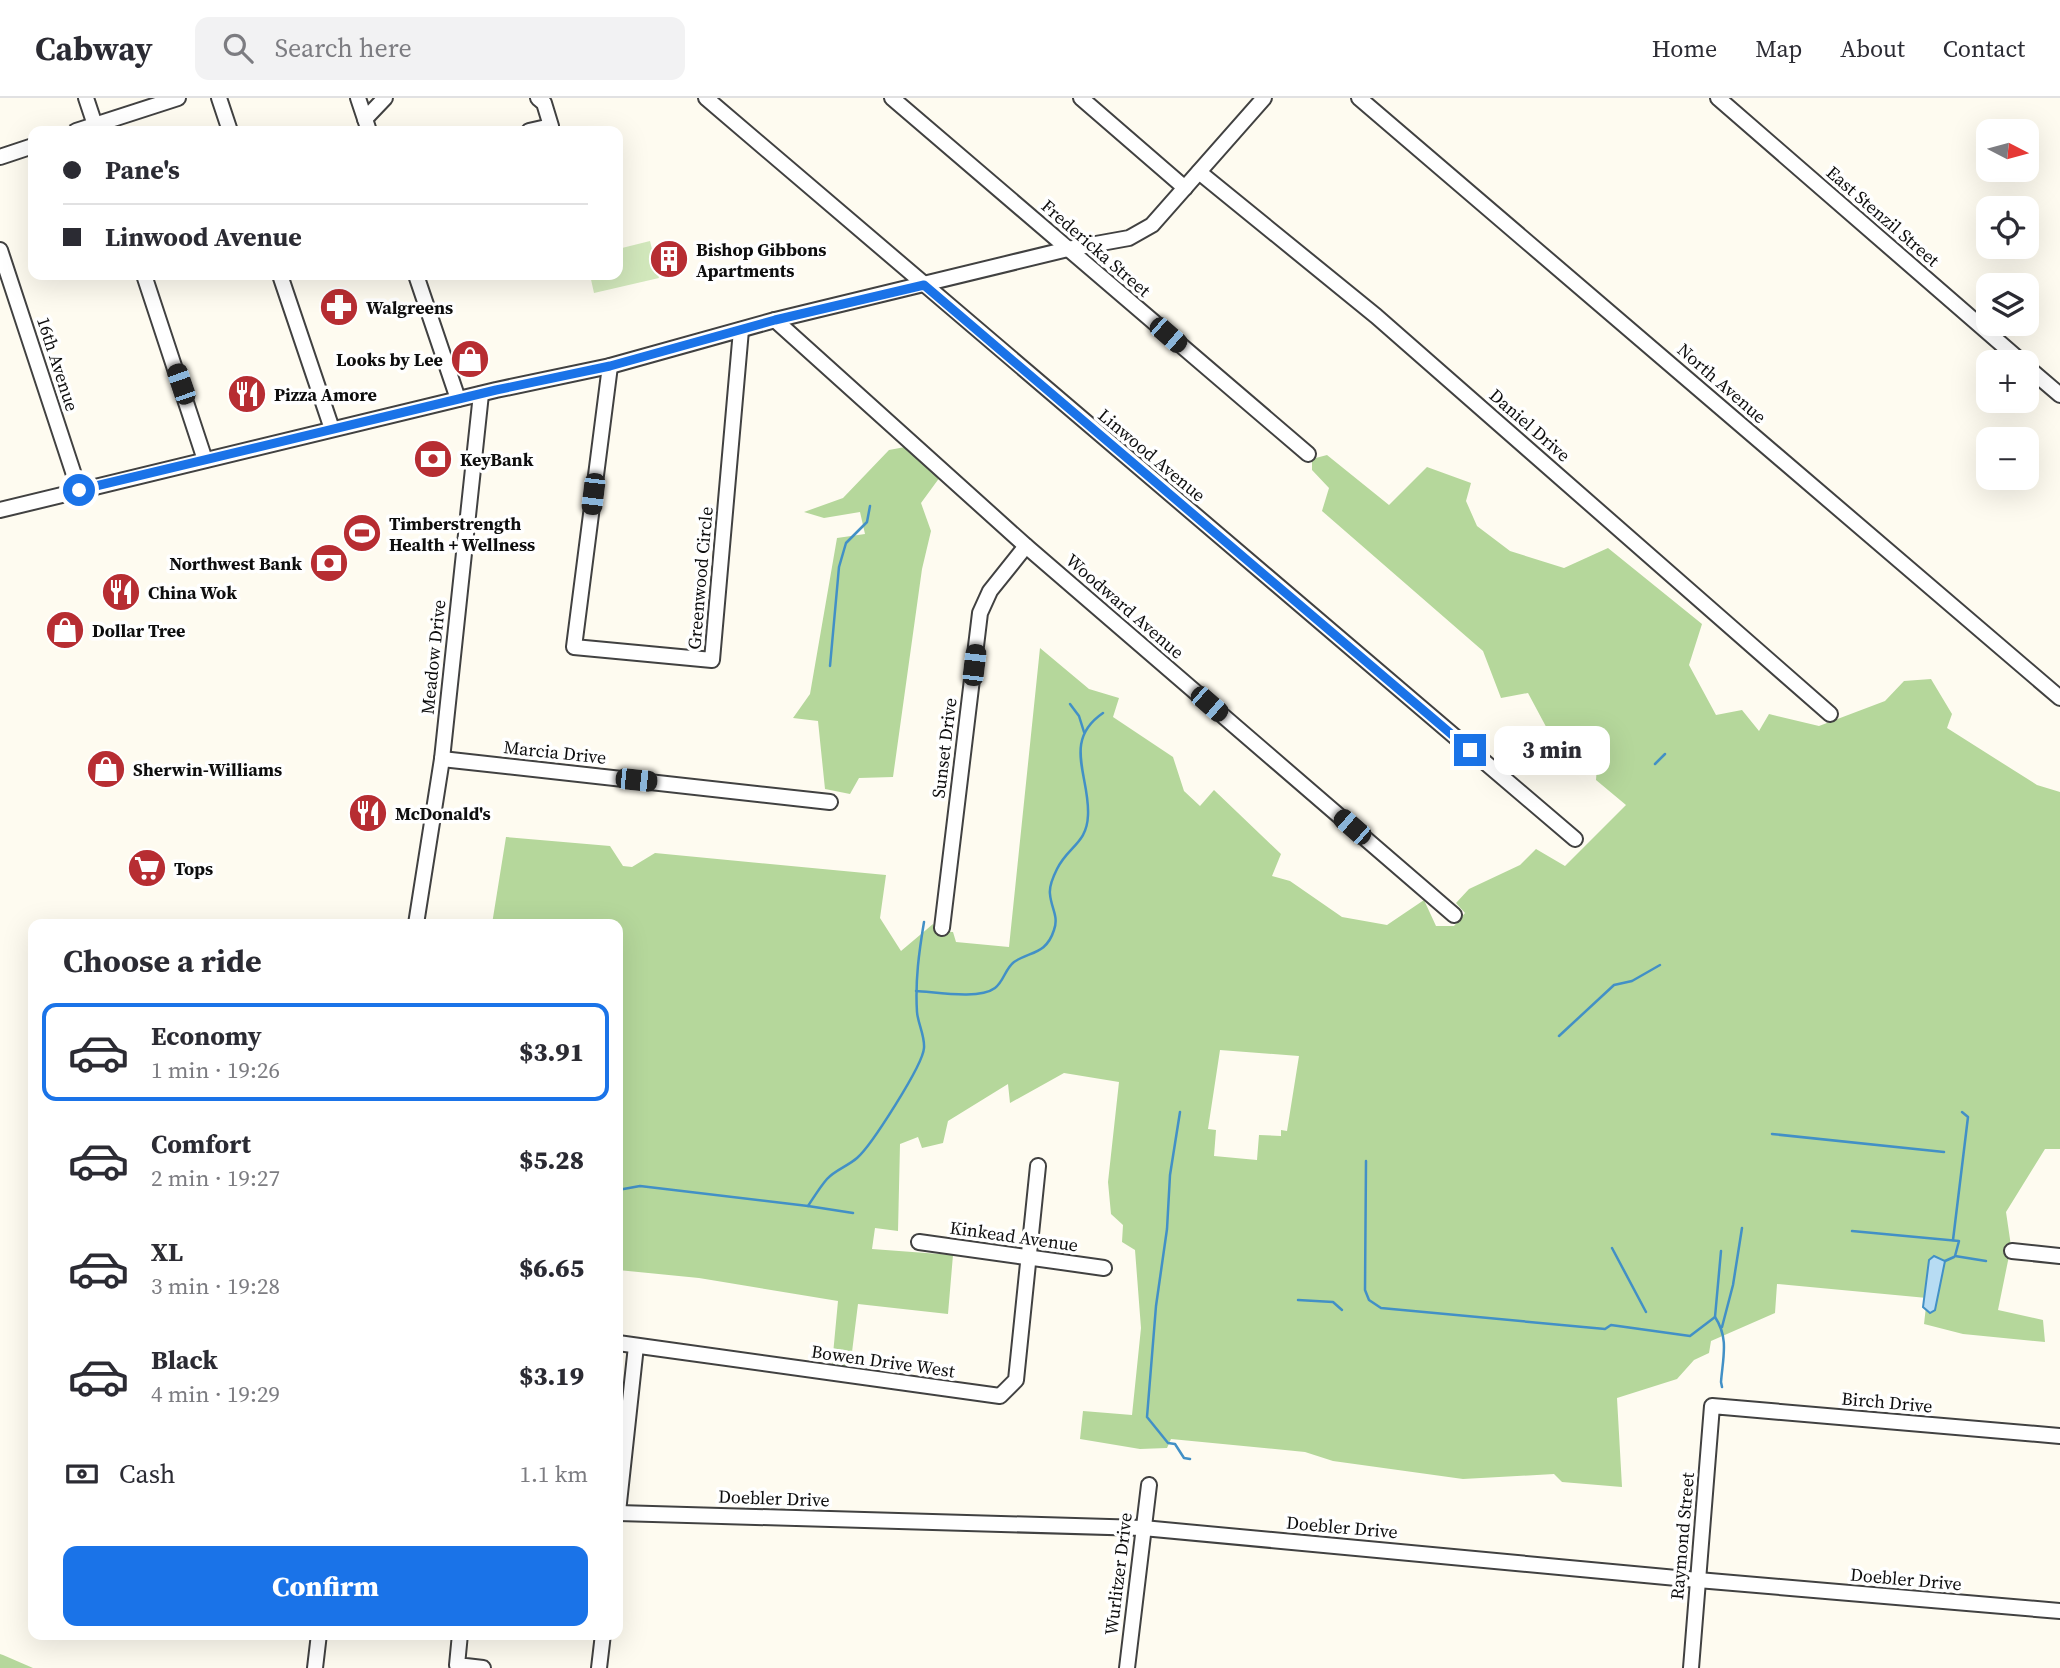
<!DOCTYPE html>
<meta charset="utf-8">
<style>
body{margin:0;font-family:"Source Serif 4",serif;background:#f2f2f3;color:#2b2b33;height:100vh;display:flex;flex-direction:column;font-size:26px;white-space:nowrap}
*{box-sizing:border-box;margin:0}
p{font-size:23px;color:#7c7c81}
.icon{flex:none;width:38px;height:38px;fill:none;stroke:currentColor;stroke-width:2;stroke-linecap:round;stroke-linejoin:round}
.map{position:relative;flex:1;overflow:hidden}
.panel{position:absolute;left:28px;top:821px;width:595px;height:721px;display:flex;flex-direction:column;background:#fff;border-radius:14px;box-shadow:0 7px 28px #0002}
.panel>*{flex:none}
.guide{position:absolute;left:28px;top:28px;width:595px;height:154px;border-radius:14px;box-shadow:0 7px 28px #0002;display:grid;align-content:center;height:154px;padding:0 35px;background:#fff}
.needle{width:46px;rotate:96deg}
.fabs{position:absolute;left:1976px;top:21px;display:grid;gap:14px}
.fabs a{display:grid;place-items:center;width:63px;height:63px;border-radius:14px;background:#fff;box-shadow:0 7px 28px #0002;font-size:35px}
.end{position:absolute;width:32px;height:32px;margin:-16px;border:9px solid #1a73e8;background:#fff;box-shadow:0 0 0 4px #fff}
.from{border-radius:50%}
.bubble{position:absolute;height:49px;border-radius:14px;background:#fff;box-shadow:0 7px 28px #0002;font-size:23px;font-weight:800;line-height:49px;text-align:center}
.car{position:absolute;width:21px;height:42px;margin:-21px -10px;border-radius:9px;box-shadow:0 0 5px 2px #0007;background:linear-gradient(#222 24%,#8ab4d8 0 40%,#222 0 76%,#8ab4d8 0 86%,#222 0)}
.guide b{display:flex;align-items:center;gap:24px;height:66px;font-size:26px}
.guide b+b{border-top:2px solid #e1e1e2}
.guide i{width:18px;height:18px;background:#2b2b33}
ul{padding:0;list-style:none}
li{display:flex;align-items:center;gap:21px;height:98px;margin:0 14px 10px;padding:0 21px;border:4px solid transparent;border-radius:14px}
li div{flex:1}
li b{display:block;font-size:26px}
li em{font-style:normal;font-weight:800}
li.current{border-color:#1a73e8}
li>.icon{width:63px;height:63px;stroke-width:1.5}
h2{padding:0 35px;font-size:32px;line-height:84px}
.pay{display:flex;align-items:center;gap:18px;height:77px;padding:0 35px;font-size:26px}
.pay p{margin-inline-start:auto}
.cta{display:flex;gap:14px;margin-top:auto;padding:14px 35px}
.cta a{flex:1;height:80px;border-radius:14px;background:#1a73e8;color:#fff;font-size:28px;font-weight:800;line-height:80px;text-align:center}
header{display:flex;align-items:center;gap:42px;box-sizing:border-box;height:98px;padding:0 35px;background:#fff;border-bottom:2px solid #e1e1e2}
header strong{font-size:33px}
nav{display:flex;gap:38px;margin-inline-start:auto;font-size:24px}
.search{width:490px;height:63px;background:#f2f2f3;display:flex;align-items:center;gap:18px;box-sizing:border-box;padding:0 24px;border-radius:14px;color:#7c7c81;font-size:26px}
.map>svg:first-child{display:block}
.green{fill:#d1e7bb}
.forest{fill:#b5d79b;fill-rule:evenodd}
.water{fill:#b7dcf3;stroke:#4290c6;stroke-width:2}
.lines{fill:none;stroke-linecap:round;stroke-linejoin:round}
.stream{stroke:#4290c6;stroke-width:2.5}
.minor-casing{stroke:#414141;stroke-width:18}
.minor{stroke:#fff;stroke-width:14}
.route{stroke:#1a73e8;stroke-width:9}
.labels{text-anchor:middle;dominant-baseline:central;stroke-width:7;stroke-linejoin:round;paint-order:stroke}
.street-label{font-size:18px;fill:#0e0e0e;stroke:#fff}
.poi-label{font-size:18px;font-weight:bold;fill:#0e0e0e;stroke:#fff;text-anchor:start}
</style>
<header>
<strong>Cabway</strong>
<div class="search"><svg class="icon" aria-label="search" viewBox="0 0 24 24"><circle cx="10" cy="10" r="6"/><path d="M15 15l6 6"/></svg>Search here</div>
<nav><a>Home</a><a>Map</a><a>About</a><a>Contact</a></nav>
</header>
<div class="map">
<svg width="2060" height="1570" viewBox="0 0 2060 1570">
<rect width="100%" height="100%" fill="#fefbf0"/>
<path class="green" d="M 650,143 L 659,180 L 594,195 L 590,177 L 618,177 L 618,151 Z"/>
<g class="forest">
<path d="M 905,349 L 940,379 L 921,405 L 931,433 L 922,471 L 893,679 L 859,680 L 850,696 L 825,691 L 818,623 L 793,620 L 810,596 L 837,440 L 865,436 L 860,414 L 824,420 L 804,414 L 843,400 L 889,352 Z"/>
<path d="M 1327,357 L 1389,407 L 1427,369 L 1471,385 L 1466,403 L 1477,428 L 1510,453 L 1564,470 L 1608,450 L 1702,526 L 1689,567 L 1716,617 L 1742,612 L 1759,633 L 1769,616 L 1819,628 L 1885,603 L 1904,583 L 1931,581 L 1952,616 L 1947,630 L 2037,687 L 2060,694 L 2060,1051 L 2045,1051 L 2006,1114 L 2011,1148 L 1998,1212 L 2043,1222 L 2045,1244 L 1963,1236 L 1924,1226 L 1927,1200 L 1777,1186 L 1775,1215 L 1711,1243 L 1709,1255 L 1694,1262 L 1677,1281 L 1617,1300 L 1622,1389 L 1562,1384 L 1554,1376 L 1463,1381 L 1333,1363 L 1305,1354 L 1171,1341 L 1167,1350 L 1140,1351 L 1080,1341 L 1083,1313 L 1132,1317 L 1141,1230 L 1135,1152 L 1122,1144 L 1123,1127 L 1111,1116 L 1108,1084 L 1119,984 L 1064,975 L 1010,1005 L 1008,986 L 948,1023 L 943,1045 L 922,1050 L 918,1039 L 900,1046 L 898,1133 L 875,1130 L 872,1151 L 953,1157 L 948,1216 L 858,1206 L 850,1270 L 832,1267 L 838,1203 L 699,1180 L 618,1172 L 618,826 L 492,826 L 506,739 L 610,748 L 623,768 L 632,769 L 655,755 L 886,777 L 880,820 L 901,853 L 933,826 L 936,833 L 953,834 L 956,844 L 1009,849 L 1040,550 L 1089,591 L 1119,600 L 1113,619 L 1173,659 L 1184,693 L 1200,708 L 1214,692 L 1281,756 L 1272,778 L 1290,783 L 1342,819 L 1387,827 L 1424,802 L 1436,828 L 1454,828 L 1465,815 L 1456,805 L 1469,791 L 1520,767 L 1536,751 L 1565,768 L 1626,707 L 1596,682 L 1598,654 L 1578,637 L 1551,638 L 1528,595 L 1501,600 L 1483,553 L 1322,413 L 1329,390 L 1312,372 L 1312,361 ZM 1220,952 L 1299,958 L 1287,1033 L 1281,1032 L 1281,1038 L 1259,1037 L 1257,1062 L 1214,1058 L 1216,1032 L 1208,1031 Z"/>
<path d="M 0,1556 L 3,1557 L 33,1570 L 0,1570 Z"/>
</g>
<path class="water" d="M 1934,1158 L 1945,1163 L 1935,1212 L 1930,1215 L 1923,1209 L 1929,1162 Z"/>
<g class="lines">
<g class="stream">
<path d="M 830,568 L 839,469 L 846,445 L 867,424 L 870,408"/>
<path d="M 1070,606 L 1079,618 L 1084,634"/>
<path d="M 1655,666 L 1665,656"/>
<path d="M 916,893 C 936,894 979,902 995,890 C 1004,883 1005,871 1014,864 C 1030,853 1046,857 1054,832 C 1059,818 1051,810 1050,796 C 1049,789 1054,777 1057,771 C 1068,748 1087,746 1088,717 C 1090,678 1062,643 1103,615"/>
<path d="M 1559,938 L 1614,887 L 1632,883 L 1660,867"/>
<path d="M 1180,1014 L 1170,1077 L 1167,1131 L 1156,1208 L 1147,1319 L 1168,1345 L 1175,1346 L 1184,1360 L 1190,1361"/>
<path d="M 1772,1036 L 1944,1054"/>
<path d="M 1366,1063 L 1365,1192 L 1369,1202 L 1381,1210 L 1605,1231 L 1611,1227 L 1690,1238 L 1715,1219"/>
<path d="M 618,1092 L 640,1088 L 808,1108 L 853,1115"/>
<path d="M 808,1108 C 814,1099 820,1089 827,1081 C 835,1072 848,1068 857,1060 C 871,1048 923,967 924,950 C 925,938 918,926 917,914 C 915,883 919,854 924,824"/>
<path d="M 1852,1133 L 1959,1143 L 1955,1158 L 1986,1163"/>
<path d="M 1953,1142 L 1968,1019 L 1962,1014"/>
<path d="M 1612,1150 L 1646,1214"/>
<path d="M 1721,1153 L 1715,1219 C 1729,1240 1723,1259 1721,1284 L 1722,1289"/>
<path d="M 1945,1163 L 1954,1159"/>
<path d="M 1298,1202 L 1333,1204 L 1342,1212"/>
<path d="M 1722,1229 L 1733,1187 L 1742,1130"/>
</g>
<g class="minor-casing">
<g id="minor">
<path d="M 86,0 L 97,33"/>
<path d="M 219,0 L 230,33"/>
<path d="M 358,0 L 369,33"/>
<path d="M 706,0 L 1575,741"/>
<path d="M 892,0 L 1308,356"/>
<path d="M 1081,0 L 1185,90"/>
<path d="M 1359,0 L 2060,600"/>
<path d="M 1718,0 L 2022,264"/>
<path d="M 365,21 L 385,0"/>
<path d="M 76,33 L 178,0"/>
<path d="M 529,33 L 551,28 L 544,5 L 538,0"/>
<path d="M 0,59 L 33,48"/>
<path d="M 1199,74 L 1376,218 L 1830,616"/>
<path d="M 0,152 L 79,392"/>
<path d="M 144,177 L 205,362"/>
<path d="M 280,177 L 332,331"/>
<path d="M 416,177 L 458,301"/>
<path d="M 775,222 L 1026,448 L 1454,817"/>
<path d="M 610,268 L 574,549 L 712,562 L 741,232"/>
<path d="M 2026,268 L 2060,297"/>
<path d="M 0,412 L 496,292 L 610,268 L 775,222 L 1068,151 L 1129,140 L 1152,127 L 1264,0"/>
<path d="M 442,661 L 830,704"/>
<path d="M 416,826 L 442,661 L 481,296"/>
<path d="M 942,830 L 980,515 L 990,493 L 1026,448"/>
<path d="M 919,1144 L 1104,1170"/>
<path d="M 2012,1153 L 2060,1158"/>
<path d="M 618,1245 L 1000,1298 L 1016,1282 L 1038,1068"/>
<path d="M 618,1414 L 636,1248"/>
<path d="M 618,1415 L 1143,1430 L 1698,1482 L 2060,1513"/>
<path d="M 460,1536 L 457,1567 L 483,1570"/>
<path d="M 315,1570 L 319,1536"/>
<path d="M 599,1570 L 603,1536"/>
<path d="M 1127,1570 L 1149,1387"/>
<path d="M 1691,1570 L 1712,1308 L 2060,1338"/>
</g>
</g>
<use href="#minor" class="minor"/>
</g>
<g class="lines">
<path class="route" d="M 79,392 L 496,292 L 610,268 L 775,222 L 924,187 L 1470,652"/>
</g>
<defs>
<g id="building-disc" transform="scale(2.0125)"><circle r="9.5" fill="#b72d32" stroke="#fff"/><path d="M-4-6H4V6H1V3H-1V6H-4ZM-2.5-4.3h1.7v1.8h-1.7ZM.8-4.3h1.7v1.8H.8ZM-2.5-1h1.7V.8h-1.7ZM.8-1h1.7V.8H.8Z" fill="#fff"/></g>
<g id="pharmacy-disc" transform="scale(2.0125)"><circle r="9.5" fill="#b72d32" stroke="#fff"/><path d="M-2-6h4v4h4v4h-4v4h-4v-4h-4v-4h4Z" fill="#fff"/></g>
<g id="shop-disc" transform="scale(2.0125)"><circle r="9.5" fill="#b72d32" stroke="#fff"/><path d="M-5-2.5h2.3a2.7 3.5 0 0 1 5.4 0H5L5.5 6h-11ZM-1.5-2.5h3a1.5 2.3 0 0 0-3 0Z" fill="#fff"/></g>
<g id="restaurant-disc" transform="scale(2.0125)"><circle r="9.5" fill="#b72d32" stroke="#fff"/><path d="M-5-6h1v4h1v-4h1v4h1v-4h1v5L-1.5 .5V6h-2V.5L-5-1ZM5-6V6H3V1.5H1.5Q1.5-4 5-6Z" fill="#fff"/></g>
<g id="bank-disc" transform="scale(2.0125)"><circle r="9.5" fill="#b72d32" stroke="#fff"/><path d="M-6-4H6V4H-6ZM0-2.3a2.3 2.3 0 1 0 0 4.6a2.3 2.3 0 1 0 0-4.6Z" fill="#fff"/></g>
<g id="stadium-disc" transform="scale(2.0125)"><circle r="9.5" fill="#b72d32" stroke="#fff"/><path d="M0-5a6.5 5 0 1 0 0 10a6.5 5 0 1 0 0-10ZM-3.5-1.8h7v3.6h-7Z" fill="#fff"/></g>
<g id="supermarket-disc" transform="scale(2.0125)"><circle r="9.5" fill="#b72d32" stroke="#fff"/><path d="M-6-5.5h2.5l.6 2H6L4.5 2H-2.5L-4.4-4H-6ZM-1.5 3.2a1.3 1.3 0 1 0 .1 0ZM3 3.2a1.3 1.3 0 1 0 .1 0Z" fill="#fff"/></g>
</defs>
<g fill-rule="evenodd">
<use href="#building-disc" x="669" y="161"/>
<use href="#pharmacy-disc" x="339" y="209"/>
<use href="#shop-disc" x="470" y="261"/>
<use href="#restaurant-disc" x="247" y="296"/>
<use href="#bank-disc" x="433" y="361"/>
<use href="#stadium-disc" x="362" y="435"/>
<use href="#bank-disc" x="329" y="465"/>
<use href="#restaurant-disc" x="121" y="494"/>
<use href="#shop-disc" x="65" y="532"/>
<use href="#shop-disc" x="106" y="671"/>
<use href="#restaurant-disc" x="368" y="715"/>
<use href="#supermarket-disc" x="147" y="770"/>
</g>
<g class="labels">
<g class="street-label">
<text transform="translate(1883 118) rotate(41)">East Stenzil Street</text>
<text transform="translate(1096 150) rotate(41)">Fredericka Street</text>
<text transform="translate(58 266) rotate(72)">16th Avenue</text>
<text transform="translate(1722 285) rotate(41)">North Avenue</text>
<text transform="translate(1530 327) rotate(41)">Daniel Drive</text>
<text transform="translate(1152 357) rotate(40)">Linwood Avenue</text>
<text transform="translate(700 480) rotate(-85)">Greenwood Circle</text>
<text transform="translate(1125 508) rotate(41)">Woodward Avenue</text>
<text transform="translate(433 559) rotate(-84)">Meadow Drive</text>
<text transform="translate(944 650) rotate(-83)">Sunset Drive</text>
<text transform="translate(555 654) rotate(6)">Marcia Drive</text>
<text transform="translate(1014 1138) rotate(8)">Kinkead Avenue</text>
<text transform="translate(883 1263) rotate(8)">Bowen Drive West</text>
<text transform="translate(1887 1304) rotate(5)">Birch Drive</text>
<text transform="translate(774 1400) rotate(2)">Doebler Drive</text>
<text transform="translate(1342 1429) rotate(5)">Doebler Drive</text>
<text transform="translate(1682 1438) rotate(-85)">Raymond Street</text>
<text transform="translate(1118 1476) rotate(-83)">Wurlitzer Drive</text>
<text transform="translate(1906 1481) rotate(5)">Doebler Drive</text>
</g>
<g class="poi-label">
<text x="696" y="151">Bishop Gibbons<tspan x="696" dy="21">Apartments</tspan></text>
<text x="366" y="209">Walgreens</text>
<text x="443" y="261" text-anchor="end">Looks by Lee</text>
<text x="274" y="296">Pizza Amore</text>
<text x="460" y="361">KeyBank</text>
<text x="389" y="425">Timberstrength<tspan x="389" dy="21">Health + Wellness</tspan></text>
<text x="302" y="465" text-anchor="end">Northwest Bank</text>
<text x="148" y="494">China Wok</text>
<text x="92" y="532">Dollar Tree</text>
<text x="133" y="671">Sherwin-Williams</text>
<text x="395" y="715">McDonald's</text>
<text x="174" y="770">Tops</text>
</g>
</g>
</svg>
<div class="fabs">
<a><svg class="needle" viewBox="-14 -14 28 28"><path d="M0-13l5 13h-10z" fill="#e53935"/><path d="M0 13l5-13h-10z" fill="#7c7c81"/></svg></a>
<a><svg class="icon" aria-label="locate" viewBox="0 0 24 24"><circle cx="12" cy="12" r="6"/><path d="M12 2v4M12 18v4M2 12h4M18 12h4"/></svg></a>
<a><svg class="icon" aria-label="layers" viewBox="0 0 24 24"><path d="M12 4l9 5-9 5-9-5zM3 14l9 5 9-5"/></svg></a>
<a>+</a>
<a>−</a>
</div>
<i class="end from" style="left:79px;top:392px"></i>
<i class="end" style="left:1470px;top:652px"></i>
<div class="bubble" style="left:1494px;top:628px;width:116px">3 min</div>
<i class="car" style="left:1168px;top:237px;rotate:131deg"></i>
<i class="car" style="left:181px;top:286px;rotate:341deg"></i>
<i class="car" style="left:593px;top:396px;rotate:187deg"></i>
<i class="car" style="left:974px;top:567px;rotate:7deg"></i>
<i class="car" style="left:1209px;top:606px;rotate:131deg"></i>
<i class="car" style="left:636px;top:682px;rotate:96deg"></i>
<i class="car" style="left:1352px;top:729px;rotate:311deg"></i>
<div class="guide">
<b><i class="from"></i>Pane's</b>
<b><i></i>Linwood Avenue</b>
</div>
<section class="panel">
<h2>Choose a ride</h2>
<ul>
<li class="current"><svg class="icon" aria-label="car" viewBox="0 0 24 24"><path d="M5 17H2v-5l4-1 3-4h7l3 4 3 1v5h-3M9 17h6M6 11h13"/><circle cx="7" cy="17" r="2"/><circle cx="17" cy="17" r="2"/></svg><div><b>Economy</b><p>1 min · 19:26</p></div><em>$3.91</em></li>
<li><svg class="icon" aria-label="car" viewBox="0 0 24 24"><path d="M5 17H2v-5l4-1 3-4h7l3 4 3 1v5h-3M9 17h6M6 11h13"/><circle cx="7" cy="17" r="2"/><circle cx="17" cy="17" r="2"/></svg><div><b>Comfort</b><p>2 min · 19:27</p></div><em>$5.28</em></li>
<li><svg class="icon" aria-label="car" viewBox="0 0 24 24"><path d="M5 17H2v-5l4-1 3-4h7l3 4 3 1v5h-3M9 17h6M6 11h13"/><circle cx="7" cy="17" r="2"/><circle cx="17" cy="17" r="2"/></svg><div><b>XL</b><p>3 min · 19:28</p></div><em>$6.65</em></li>
<li><svg class="icon" aria-label="car" viewBox="0 0 24 24"><path d="M5 17H2v-5l4-1 3-4h7l3 4 3 1v5h-3M9 17h6M6 11h13"/><circle cx="7" cy="17" r="2"/><circle cx="17" cy="17" r="2"/></svg><div><b>Black</b><p>4 min · 19:29</p></div><em>$3.19</em></li>
</ul>
<div class="pay"><svg class="icon" aria-label="cash" viewBox="0 0 24 24"><path d="M3 7h18v10H3z"/><circle cx="12" cy="12" r="2"/></svg>Cash<p>1.1 km</p></div>
<div class="cta"><a>Confirm</a></div>
</section>
</div>
